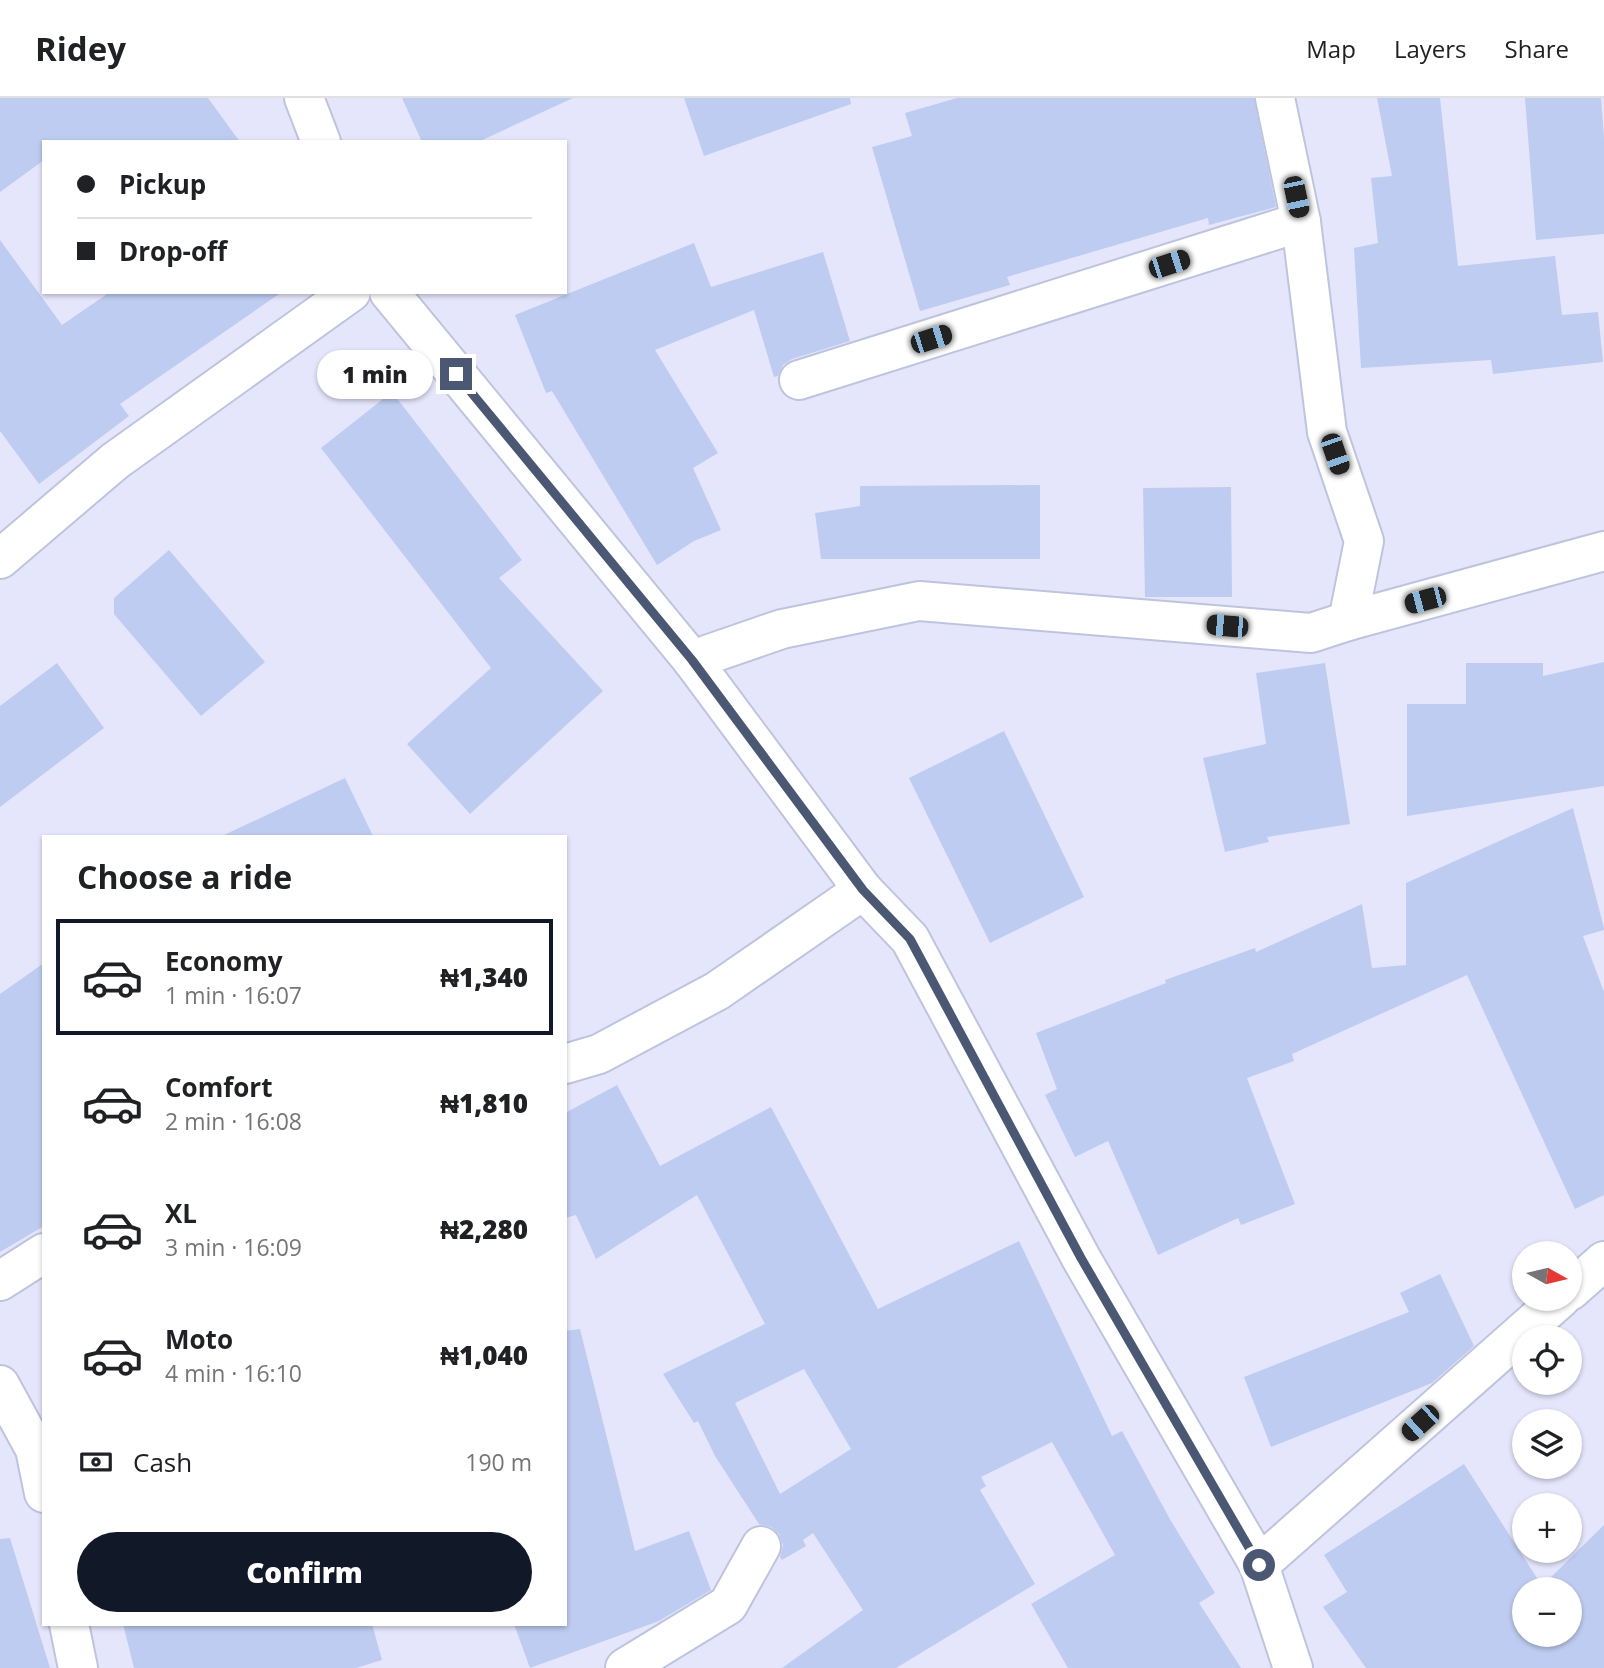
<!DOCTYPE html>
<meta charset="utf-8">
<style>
body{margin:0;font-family:"Open Sans",sans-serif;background:#f6f6f6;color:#202124;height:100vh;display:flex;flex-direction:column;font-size:26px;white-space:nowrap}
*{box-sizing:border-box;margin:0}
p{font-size:23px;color:#757577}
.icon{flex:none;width:38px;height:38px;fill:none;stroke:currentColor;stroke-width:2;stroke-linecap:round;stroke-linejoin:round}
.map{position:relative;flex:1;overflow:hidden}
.side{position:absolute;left:42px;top:737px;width:525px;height:791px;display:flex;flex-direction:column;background:#fff;border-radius:0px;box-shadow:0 2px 5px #0004}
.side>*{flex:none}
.top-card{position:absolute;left:42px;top:42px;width:525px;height:154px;border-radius:0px;box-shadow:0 2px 5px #0004;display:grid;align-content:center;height:154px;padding:0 35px;background:#fff}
.needle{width:46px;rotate:98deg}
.tools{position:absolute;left:1512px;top:1143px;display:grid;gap:14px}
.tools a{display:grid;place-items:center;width:70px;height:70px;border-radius:50%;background:#fff;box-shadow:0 2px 5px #0004;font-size:35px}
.end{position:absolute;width:32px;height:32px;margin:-16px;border:9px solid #4b5874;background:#fff;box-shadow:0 0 0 4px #fff}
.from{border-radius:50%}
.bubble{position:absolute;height:49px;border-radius:24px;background:#fff;box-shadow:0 2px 5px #0004;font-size:23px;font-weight:800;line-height:49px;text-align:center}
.car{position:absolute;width:21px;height:42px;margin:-21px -10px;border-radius:9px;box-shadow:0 0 5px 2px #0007;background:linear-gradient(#222 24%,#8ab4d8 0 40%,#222 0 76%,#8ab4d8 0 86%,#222 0)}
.top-card b{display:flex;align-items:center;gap:24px;height:66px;font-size:26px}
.top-card b+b{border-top:2px solid #e0e0e0}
.top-card i{width:18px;height:18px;background:#202124}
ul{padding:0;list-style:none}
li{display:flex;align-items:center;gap:21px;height:116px;margin:0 14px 10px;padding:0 21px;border:4px solid transparent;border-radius:0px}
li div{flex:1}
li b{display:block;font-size:26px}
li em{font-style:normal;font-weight:800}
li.active{border-color:#111827}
li>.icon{width:63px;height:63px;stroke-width:1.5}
h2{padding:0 35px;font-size:32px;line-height:84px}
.pay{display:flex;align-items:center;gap:18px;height:77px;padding:0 35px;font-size:26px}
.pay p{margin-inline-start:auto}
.action{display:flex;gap:14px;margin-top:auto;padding:14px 35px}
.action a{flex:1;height:80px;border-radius:42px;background:#111827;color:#fff;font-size:28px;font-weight:800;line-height:80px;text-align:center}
header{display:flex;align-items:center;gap:42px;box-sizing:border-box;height:98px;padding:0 35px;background:#fff;border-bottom:2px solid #e0e0e0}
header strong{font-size:33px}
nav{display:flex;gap:38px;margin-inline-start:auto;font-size:24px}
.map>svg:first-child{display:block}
.building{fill:#bdccf0;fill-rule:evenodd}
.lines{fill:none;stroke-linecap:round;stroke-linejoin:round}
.minor-casing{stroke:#bec4de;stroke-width:42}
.minor{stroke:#fff;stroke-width:38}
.route{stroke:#4b5874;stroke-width:9}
</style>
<header>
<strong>Ridey</strong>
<nav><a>Map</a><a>Layers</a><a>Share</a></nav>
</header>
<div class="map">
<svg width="1604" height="1570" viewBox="0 0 1604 1570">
<rect width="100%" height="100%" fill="#e5e6fc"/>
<g class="building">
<path d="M 0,0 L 208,0 L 240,44 L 44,44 L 44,62 L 0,94 Z"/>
<path d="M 402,0 L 573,0 L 478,44 L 422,44 Z"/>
<path d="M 684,0 L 850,0 L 851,6 L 704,58 Z"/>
<path d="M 957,0 L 1254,0 L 1276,109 L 1209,127 L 1208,120 L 1007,179 L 1010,187 L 920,213 L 872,49 L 912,38 L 905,15 Z"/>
<path d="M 1377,0 L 1440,0 L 1458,168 L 1555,158 L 1562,217 L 1598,214 L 1603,264 L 1493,276 L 1491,262 L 1361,270 L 1354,150 L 1378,145 L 1371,80 L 1392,78 Z"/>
<path d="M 1525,0 L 1601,0 L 1604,40 L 1604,136 L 1536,142 Z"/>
<path d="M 0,142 L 62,227 L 110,194 L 282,194 L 120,306 L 129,318 L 39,386 L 0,333 Z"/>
<path d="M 694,145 L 711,189 L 823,154 L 850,243 L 792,261 L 783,267 L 778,278 L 774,279 L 754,212 L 655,252 L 718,355 L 693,370 L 721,432 L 694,443 L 657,467 L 552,293 L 546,295 L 515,217 Z"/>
<path d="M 392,294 L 522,462 L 499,480 L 603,593 L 470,716 L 407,646 L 491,570 L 321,350 Z"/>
<path d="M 1040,387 L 1040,461 L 821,461 L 815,415 L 860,408 L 860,388 Z"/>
<path d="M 1231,389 L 1232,499 L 1145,499 L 1143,390 Z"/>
<path d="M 169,452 L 265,564 L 201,618 L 114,516 L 114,500 Z"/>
<path d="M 1604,564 L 1604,688 L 1407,718 L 1407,606 L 1466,606 L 1466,565 L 1543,565 L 1543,578 Z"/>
<path d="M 57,565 L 104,630 L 0,709 L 0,608 Z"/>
<path d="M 1325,565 L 1350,726 L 1267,739 L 1269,744 L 1225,754 L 1203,660 L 1266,646 L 1256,575 Z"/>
<path d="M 1004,633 L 1084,799 L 990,845 L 909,680 Z"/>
<path d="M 345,680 L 373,738 L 222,738 Z"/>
<path d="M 1573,710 L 1604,830 L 1604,832 L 1583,838 L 1604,894 L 1604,1097 L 1575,1111 L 1467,877 L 1292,956 L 1294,963 L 1247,980 L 1295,1106 L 1241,1127 L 1238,1120 L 1158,1157 L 1108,1043 L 1075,1059 L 1045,997 L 1057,991 L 1036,935 L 1166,885 L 1165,882 L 1255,850 L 1256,854 L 1362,806 L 1372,870 L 1406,867 L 1406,785 Z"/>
<path d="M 44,865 L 44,1128 L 0,1154 L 0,896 Z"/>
<path d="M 617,987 L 660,1068 L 771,1009 L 878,1211 L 1019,1143 L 1112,1338 L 1122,1333 L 1171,1423 L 1215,1495 L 1199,1505 L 1241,1570 L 1068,1570 L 1031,1506 L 1115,1457 L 1052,1344 L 981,1379 L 986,1388 L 980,1392 L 1035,1486 L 896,1570 L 782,1570 L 863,1512 L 813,1435 L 803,1442 L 806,1448 L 782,1462 L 780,1459 L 783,1447 L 779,1436 L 771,1429 L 759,1426 L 715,1358 L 698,1323 L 694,1325 L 663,1276 L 765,1226 L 697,1097 L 596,1161 L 576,1117 L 565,1120 L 565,1015 ZM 804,1271 L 851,1351 L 780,1396 L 735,1305 Z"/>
<path d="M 1440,1176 L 1474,1248 L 1432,1285 L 1271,1349 L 1244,1279 L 1409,1214 L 1400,1195 Z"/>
<path d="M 580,1231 L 635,1453 L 689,1433 L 711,1492 L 659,1523 L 530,1570 L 514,1526 L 565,1526 L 565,1233 Z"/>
<path d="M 1464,1366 L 1542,1488 L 1604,1427 L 1604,1570 L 1366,1570 L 1323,1509 L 1347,1494 L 1324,1457 ZM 1524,1491 L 1570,1491 L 1570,1536 L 1524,1536 Z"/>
<path d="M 10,1440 L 50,1570 L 0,1570 L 0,1441 Z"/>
<path d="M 123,1526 L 372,1526 L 382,1562 L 356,1570 L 134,1570 Z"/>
</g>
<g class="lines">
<g class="minor-casing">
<g id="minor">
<path d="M 304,0 L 321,44"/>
<path d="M 1275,0 L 1301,124 L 1327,334 L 1364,443 L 1348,523"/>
<path d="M 389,194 L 692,562 L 863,792 L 910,841 L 1081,1160 L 1259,1467 L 1293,1570"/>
<path d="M 799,282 L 1301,124"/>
<path d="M 0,461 L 115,363 L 351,194"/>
<path d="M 692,562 L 782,531 L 919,503 L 1311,535 L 1348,523 L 1604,453"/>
<path d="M 565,966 L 599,956 L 717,893 L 863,792"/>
<path d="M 0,1183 L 44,1155"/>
<path d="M 1570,1193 L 1604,1163"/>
<path d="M 0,1287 L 35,1351 L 44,1395"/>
<path d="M 1259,1467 L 1561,1200"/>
<path d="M 69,1526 L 78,1570"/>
<path d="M 625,1570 L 728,1507 L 761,1448"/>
</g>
</g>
<use href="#minor" class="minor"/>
</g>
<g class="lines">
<path class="route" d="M 456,276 L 692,562 L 863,792 L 910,841 L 1081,1160 L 1259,1467"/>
</g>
</svg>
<div class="tools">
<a><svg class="needle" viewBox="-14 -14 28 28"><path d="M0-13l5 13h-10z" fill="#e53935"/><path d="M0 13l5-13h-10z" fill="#757577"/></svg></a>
<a><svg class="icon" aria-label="locate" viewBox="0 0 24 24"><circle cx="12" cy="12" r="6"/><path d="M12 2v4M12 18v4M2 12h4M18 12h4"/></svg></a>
<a><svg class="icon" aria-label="layers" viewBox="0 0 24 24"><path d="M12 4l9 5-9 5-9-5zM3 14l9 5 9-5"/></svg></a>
<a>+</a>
<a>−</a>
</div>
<i class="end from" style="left:1259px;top:1467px"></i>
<i class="end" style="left:456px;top:276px"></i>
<div class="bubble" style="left:317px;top:252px;width:116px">1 min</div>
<i class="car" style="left:1296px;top:99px;rotate:168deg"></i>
<i class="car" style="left:1169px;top:166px;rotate:72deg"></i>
<i class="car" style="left:931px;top:241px;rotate:72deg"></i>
<i class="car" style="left:1335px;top:356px;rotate:161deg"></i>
<i class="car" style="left:1425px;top:502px;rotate:255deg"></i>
<i class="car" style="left:1227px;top:528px;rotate:275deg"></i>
<i class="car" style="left:1420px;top:1325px;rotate:228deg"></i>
<div class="top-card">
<b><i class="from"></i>Pickup</b>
<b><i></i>Drop-off</b>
</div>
<section class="side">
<h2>Choose a ride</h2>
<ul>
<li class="active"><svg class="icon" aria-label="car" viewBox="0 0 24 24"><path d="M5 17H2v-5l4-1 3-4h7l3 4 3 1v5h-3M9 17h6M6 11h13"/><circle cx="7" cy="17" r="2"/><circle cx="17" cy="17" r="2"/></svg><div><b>Economy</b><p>1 min · 16:07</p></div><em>₦1,340</em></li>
<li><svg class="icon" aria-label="car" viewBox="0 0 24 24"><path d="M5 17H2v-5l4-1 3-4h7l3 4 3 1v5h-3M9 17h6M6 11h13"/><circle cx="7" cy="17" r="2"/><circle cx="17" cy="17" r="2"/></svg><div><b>Comfort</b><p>2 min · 16:08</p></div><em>₦1,810</em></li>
<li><svg class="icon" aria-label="car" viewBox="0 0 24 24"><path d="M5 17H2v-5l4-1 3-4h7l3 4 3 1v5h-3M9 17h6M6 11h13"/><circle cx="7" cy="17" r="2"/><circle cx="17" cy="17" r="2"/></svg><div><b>XL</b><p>3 min · 16:09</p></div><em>₦2,280</em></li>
<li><svg class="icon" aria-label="car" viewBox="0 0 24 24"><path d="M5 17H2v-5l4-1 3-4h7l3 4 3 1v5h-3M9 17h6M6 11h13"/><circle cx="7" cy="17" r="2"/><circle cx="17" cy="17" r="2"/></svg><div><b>Moto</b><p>4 min · 16:10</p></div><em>₦1,040</em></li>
</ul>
<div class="pay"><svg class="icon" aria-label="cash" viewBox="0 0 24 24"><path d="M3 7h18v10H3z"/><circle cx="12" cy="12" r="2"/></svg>Cash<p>190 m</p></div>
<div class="action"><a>Confirm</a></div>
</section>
</div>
